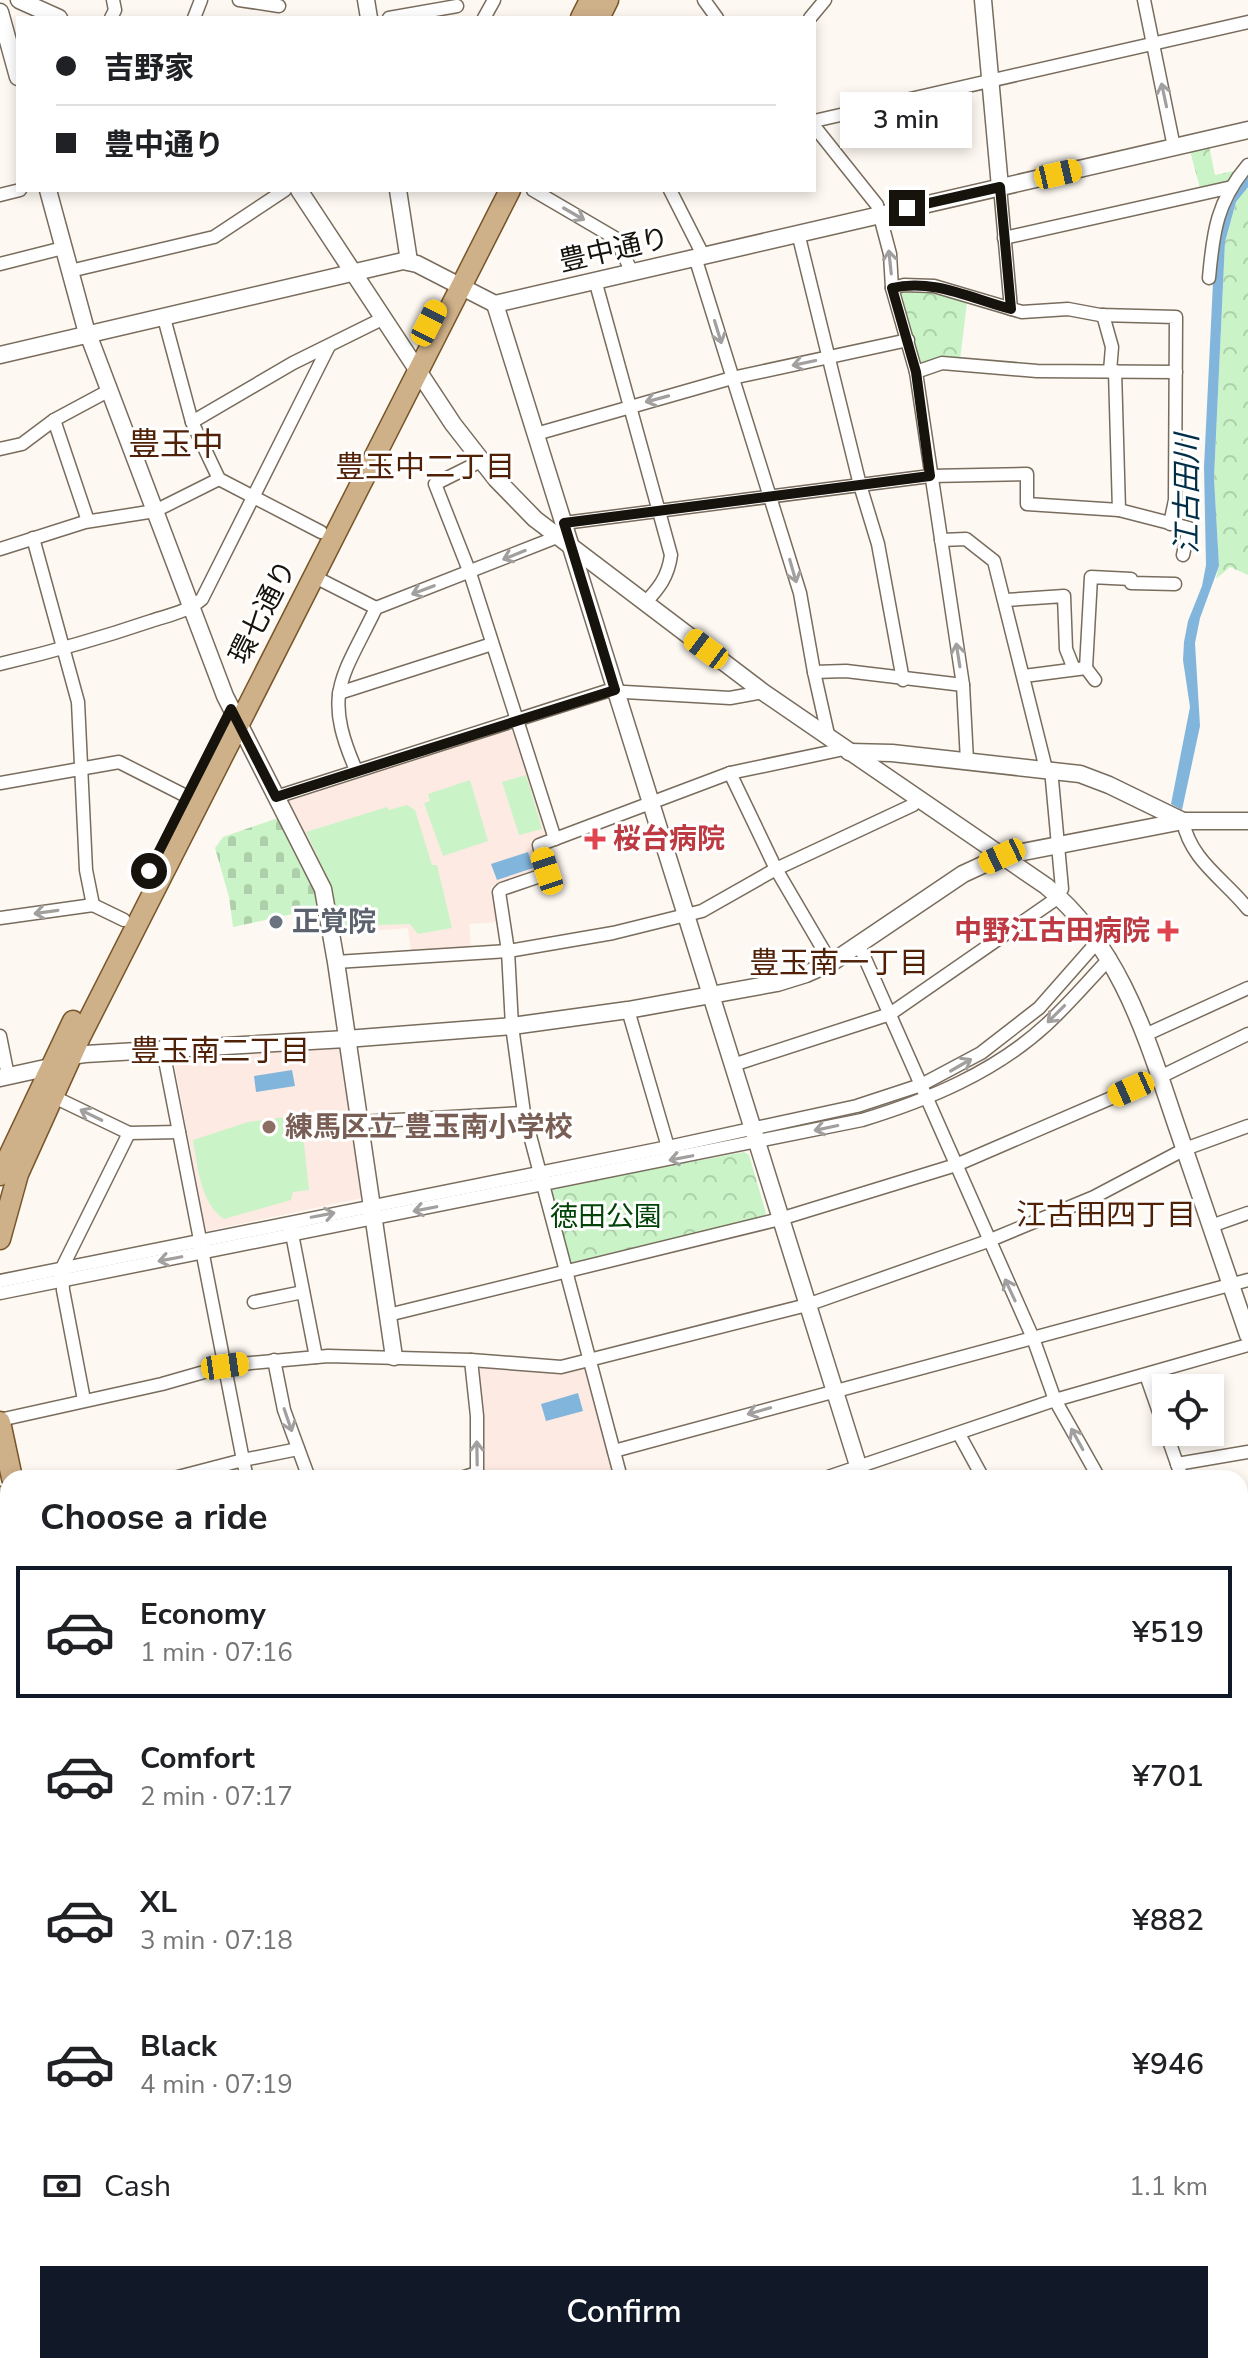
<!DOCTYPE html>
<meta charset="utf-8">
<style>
body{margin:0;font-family:"Nunito Sans","Noto Sans JP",sans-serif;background:#f2f2f2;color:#202124;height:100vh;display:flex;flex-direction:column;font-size:30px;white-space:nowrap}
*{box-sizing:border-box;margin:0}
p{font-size:26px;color:#757577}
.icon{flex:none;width:44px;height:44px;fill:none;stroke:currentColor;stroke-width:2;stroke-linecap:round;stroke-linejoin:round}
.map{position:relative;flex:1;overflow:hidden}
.details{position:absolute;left:0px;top:1470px;width:1248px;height:904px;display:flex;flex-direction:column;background:#fff;border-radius:24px 24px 0 0;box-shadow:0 4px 12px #0003}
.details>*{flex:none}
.banner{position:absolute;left:16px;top:16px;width:800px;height:176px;border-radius:0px;box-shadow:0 4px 12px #0003;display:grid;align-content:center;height:176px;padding:0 40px;background:#fff}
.fabs{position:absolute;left:1152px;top:1374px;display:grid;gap:16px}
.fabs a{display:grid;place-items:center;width:72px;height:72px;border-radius:0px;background:#fff;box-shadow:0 4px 12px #0003;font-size:40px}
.end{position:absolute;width:36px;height:36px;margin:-18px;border:10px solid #16120c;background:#fff;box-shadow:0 0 0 4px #fff}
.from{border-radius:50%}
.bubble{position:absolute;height:56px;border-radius:0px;background:#fff;box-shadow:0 4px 12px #0003;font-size:26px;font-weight:600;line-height:56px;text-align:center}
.car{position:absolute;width:24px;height:48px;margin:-24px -12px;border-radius:10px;box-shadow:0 0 6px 2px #0007;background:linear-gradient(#f5c518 24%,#345 0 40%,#f5c518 0 76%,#345 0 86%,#f5c518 0)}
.banner b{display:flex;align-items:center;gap:28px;height:76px;font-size:30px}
.banner b+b{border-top:2px solid #e0e0e0}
.banner i{width:20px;height:20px;background:#202124}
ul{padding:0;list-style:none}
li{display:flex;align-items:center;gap:24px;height:132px;margin:0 16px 12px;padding:0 24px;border:4px solid transparent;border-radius:0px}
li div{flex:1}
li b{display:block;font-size:30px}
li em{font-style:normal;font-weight:600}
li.current{border-color:#111827}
li>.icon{width:72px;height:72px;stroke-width:1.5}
h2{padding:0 40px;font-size:36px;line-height:96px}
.pay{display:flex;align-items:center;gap:20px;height:88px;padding:0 40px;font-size:30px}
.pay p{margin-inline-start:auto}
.primary-button{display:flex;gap:16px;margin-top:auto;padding:16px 40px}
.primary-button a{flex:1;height:92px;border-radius:0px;background:#111827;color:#fff;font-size:32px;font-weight:600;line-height:92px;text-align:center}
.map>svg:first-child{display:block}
.education{fill:#fdeae2}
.cemetery{fill:url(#cemetery-stones)}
.park{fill:url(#park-crowns)}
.pitch{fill:#caf4c8}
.water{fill:#82b5dc}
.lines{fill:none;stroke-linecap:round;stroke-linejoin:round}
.minor-casing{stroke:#786c5d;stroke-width:15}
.tertiary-casing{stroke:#786c5d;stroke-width:19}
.secondary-casing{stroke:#786c5d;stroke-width:21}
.primary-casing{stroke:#78562a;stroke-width:23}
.minor{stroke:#fff;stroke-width:12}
.tertiary{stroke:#fff;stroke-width:16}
.secondary{stroke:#e6d7c4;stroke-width:18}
.primary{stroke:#ceb089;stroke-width:20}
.rail{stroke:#2d2923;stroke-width:3;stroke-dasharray:10 10;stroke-linecap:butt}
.oneway{stroke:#a2a09e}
.route{stroke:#16120c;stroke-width:10}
.health-dot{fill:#e0444e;stroke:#fff;stroke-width:3}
.worship-dot{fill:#6b7280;stroke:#fff;stroke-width:3}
.education-dot{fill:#8d6e63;stroke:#fff;stroke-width:3}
.labels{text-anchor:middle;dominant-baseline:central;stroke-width:6;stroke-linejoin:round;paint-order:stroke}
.street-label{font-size:28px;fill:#16120c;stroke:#fff}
.health-label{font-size:28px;font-weight:bold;fill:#be3a42;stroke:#fff;text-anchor:start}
.worship-label{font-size:28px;font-weight:bold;fill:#5b616d;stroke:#fff;text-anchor:start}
.education-label{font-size:28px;font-weight:bold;fill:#785e54;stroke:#fff;text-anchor:start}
.park-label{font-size:28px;fill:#024307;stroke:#fff}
.neighbourhood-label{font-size:30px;fill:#502007;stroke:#fff}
.water-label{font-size:30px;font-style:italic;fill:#022d47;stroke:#fff}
.quarter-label{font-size:32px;fill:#502007;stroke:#fff}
</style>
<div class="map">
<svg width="1248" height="2374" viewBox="0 0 1248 2374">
<defs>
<pattern id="cemetery-stones" width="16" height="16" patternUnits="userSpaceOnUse" patternTransform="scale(2)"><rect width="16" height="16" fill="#caf4c8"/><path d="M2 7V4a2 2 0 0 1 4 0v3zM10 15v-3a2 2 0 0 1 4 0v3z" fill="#add0ab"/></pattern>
<pattern id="park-crowns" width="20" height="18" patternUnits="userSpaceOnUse" patternTransform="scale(2)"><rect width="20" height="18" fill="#caf4c8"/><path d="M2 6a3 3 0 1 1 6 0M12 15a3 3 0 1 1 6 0" fill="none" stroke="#add0ab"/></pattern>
</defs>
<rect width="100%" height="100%" fill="#fdf8f1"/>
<g class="education">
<path d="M 510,730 L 516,735 L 546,833 L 544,837 L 531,842 L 539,866 L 537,870 L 491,887 L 496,922 L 469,924 L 471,949 L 411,952 L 408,928 L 336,934 L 286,805 L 289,798 Z"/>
<path d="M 339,1045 L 362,1198 L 206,1231 L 173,1056 Z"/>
<path d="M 482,1365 L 561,1372 L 587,1367 L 615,1478 L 484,1478 L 479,1367 Z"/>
</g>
<path class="cemetery" d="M 278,818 L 314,886 L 320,908 L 233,927 L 229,897 L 215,848 L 223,837 Z"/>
<g class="park">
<path d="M 1209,146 L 1215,175 L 1234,171 L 1228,182 L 1200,188 L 1190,151 Z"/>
<path d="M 1248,187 L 1248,575 L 1230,567 L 1216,579 L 1219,566 L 1214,478 L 1225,242 L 1236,202 Z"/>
<path d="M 914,289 L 937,291 L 967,302 L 960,360 L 943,357 L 922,364 L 919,362 L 901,291 Z"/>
<path d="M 744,1152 L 749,1155 L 766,1213 L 763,1218 L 572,1265 L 568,1262 L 550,1192 L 553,1188 Z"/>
</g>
<g class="pitch">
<path d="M 526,775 L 542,829 L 519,835 L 502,782 Z"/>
<path d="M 470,780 L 488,841 L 443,856 L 424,803 L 430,801 L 428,794 Z"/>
<path d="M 407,805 L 415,810 L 432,865 L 437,865 L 452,928 L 418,934 L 410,924 L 346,926 L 340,920 L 324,870 L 306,832 L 387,807 L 389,810 Z"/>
<path d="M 301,1115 L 309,1190 L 293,1192 L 291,1200 L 224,1219 C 200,1203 198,1167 193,1140 L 248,1122 Z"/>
</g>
<g class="water">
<path d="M 1248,170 L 1248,187 L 1236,202 L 1225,242 L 1214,478 L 1219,566 L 1200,618 L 1195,643 L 1200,726 L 1182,810 L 1171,804 L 1190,707 L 1183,660 L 1184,642 L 1188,621 L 1202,586 L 1206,565 L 1204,467 L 1214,262 L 1220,216 Z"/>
<path d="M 528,852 L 533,868 L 497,880 L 491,864 Z"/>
<path d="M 292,1070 L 295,1086 L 256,1092 L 254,1076 Z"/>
<path d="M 578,1393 L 583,1411 L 546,1421 L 541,1404 Z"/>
</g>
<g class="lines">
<g class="minor-casing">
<g id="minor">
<path d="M 239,0 L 279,6"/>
<path d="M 704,0 L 717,18"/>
<path d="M 1144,0 L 1174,147"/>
<path d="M 111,18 L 115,10 L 113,0"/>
<path d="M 194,18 L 201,0"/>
<path d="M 389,18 L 457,6"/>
<path d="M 484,18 L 494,0"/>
<path d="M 810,18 L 825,0"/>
<path d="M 814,121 L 1248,22"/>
<path d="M 814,126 L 877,205 L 890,254 L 892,288 L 916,372 L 923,419 L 963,685 L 967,761"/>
<path d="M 1000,187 L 1011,309"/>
<path d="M 533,190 L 615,238 L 632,272"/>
<path d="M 670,190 L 703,255"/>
<path d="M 0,195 L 20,190"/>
<path d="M 798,233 L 860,485 L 878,544 L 903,680"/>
<path d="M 1004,238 L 1232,187"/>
<path d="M 695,257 L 800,593 L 814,672 L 829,739"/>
<path d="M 0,264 L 63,248"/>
<path d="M 70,271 L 214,237 L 285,190"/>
<path d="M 1209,278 C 1213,232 1217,201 1248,165"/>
<path d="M 595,280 L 671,555 C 668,577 659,588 645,603"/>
<path d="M 892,288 L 904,285 L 934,286 L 1022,312 L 1068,309 L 1100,315 L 1176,317 L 1175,500 L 1170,524"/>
<path d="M 1103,315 L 1112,347 L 1110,371"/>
<path d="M 164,318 L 192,422 L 219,479 L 321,532"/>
<path d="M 1115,371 L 1119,510"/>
<path d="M 916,372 L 942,363 L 1037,371 L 1176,372"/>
<path d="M 54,420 L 88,521"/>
<path d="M 192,422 L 293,363 L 384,318"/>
<path d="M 536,434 L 732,378 L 908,340"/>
<path d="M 0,449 L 22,444 L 54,420 L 108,391"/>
<path d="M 481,461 L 435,484 L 470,573 L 555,839"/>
<path d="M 564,523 L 930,476 L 1027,474 L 1027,504 L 1119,510 L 1189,528 L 1183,555"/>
<path d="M 33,538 L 78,702 L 86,870 L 93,905"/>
<path d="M 941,540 L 966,539 L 994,561 L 1046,769"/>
<path d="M 0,549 L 85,522 L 155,511 L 219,479"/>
<path d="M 313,576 L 376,608"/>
<path d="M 1006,600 L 1064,596 L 1066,649 L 1074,669"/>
<path d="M 0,664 C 51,652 101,638 151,621 C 169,615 187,612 202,599 L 329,346"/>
<path d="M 1086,668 L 1091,577 L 1131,579 L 1131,583 L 1175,584"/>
<path d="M 814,672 L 846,671 L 963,685"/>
<path d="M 1024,676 L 1086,668 L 1095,680"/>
<path d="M 339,693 L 492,644"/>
<path d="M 356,770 C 322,692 342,679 376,608 L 557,537"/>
<path d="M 730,773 L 776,869 L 831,963"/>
<path d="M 0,783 L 119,762 L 186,796"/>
<path d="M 276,797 L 607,691 L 730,698 L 763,692"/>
<path d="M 1183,821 C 1190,860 1225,880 1248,909"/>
<path d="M 0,918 L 93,905 L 124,920"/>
<path d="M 859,945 L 1033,1338 L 1055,1400 L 1099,1478"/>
<path d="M 336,962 L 508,951 L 613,933 L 702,911 L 776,869 L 913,805 L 917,800"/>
<path d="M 628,1010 L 668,1147"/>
<path d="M 1145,1035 L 1248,988"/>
<path d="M 0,1036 L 8,1076"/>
<path d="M 163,1050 L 243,1460 L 298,1449"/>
<path d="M 733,1065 L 890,1014 L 1053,901 L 1062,889 L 1051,769"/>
<path d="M 52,1096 L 129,1133 L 179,1132"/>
<path d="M 360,1122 L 524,1113"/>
<path d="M 1211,1226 L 1248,1213"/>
<path d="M 291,1229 L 316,1357"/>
<path d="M 0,1281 L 668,1147 L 857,1106 L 921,1085 L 981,1053 L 1039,1008 L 1098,941"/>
<path d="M 0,1293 L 862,1120 C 928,1100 995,1072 1046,1025 C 1069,1004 1089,980 1110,958"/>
<path d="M 254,1302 L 303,1292"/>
<path d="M 388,1315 L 780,1219 L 956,1165 L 1160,1077 L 1248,1034"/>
<path d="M 274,1360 L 284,1410 L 309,1478"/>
<path d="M 1146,1375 L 1182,1478"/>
<path d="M 84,1400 L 63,1290 L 62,1268 L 129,1133"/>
<path d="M 0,1420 L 162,1384 L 225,1366 L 251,1363 L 328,1356 L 471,1360 L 561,1367 L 581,1362 L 807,1305 L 988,1241 L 1094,1197 L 1185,1149 L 1248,1126"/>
<path d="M 959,1434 L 983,1478"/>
<path d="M 614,1451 L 1248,1280"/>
<path d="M 1177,1464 L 1248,1452"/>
<path d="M 174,1478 L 243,1460 L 247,1478"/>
<path d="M 461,1478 L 477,1473 L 477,1416 L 471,1360"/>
<path d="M 621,1478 L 524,1113 L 512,1026 L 508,951 L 499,892 L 502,889 L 546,874 L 539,845 L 730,773 L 844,749"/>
<path d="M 825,1478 L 1055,1400 L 1248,1345"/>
<path d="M 1240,1597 L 1248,1597"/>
<path d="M 0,1626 L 8,1626"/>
<path d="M 1240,1688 L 1248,1687"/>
<path d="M 0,1751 L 8,1751"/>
<path d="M 1240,1805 L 1248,1803"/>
<path d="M 0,1817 L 8,1816"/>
<path d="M 1240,1930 L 1248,1927"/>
<path d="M 1240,2046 L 1248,2038"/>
<path d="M 0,2094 L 8,2095"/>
<path d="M 1240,2157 L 1248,2162"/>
<path d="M 0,2185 L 8,2186"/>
<path d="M 1240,2209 L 1248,2199"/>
<path d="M 0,2249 L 8,2289"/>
<path d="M 0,2310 L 8,2307"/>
<path d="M 1240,2345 L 1248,2348"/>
<path d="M 31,2366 L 34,2374"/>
<path d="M 228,2366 L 230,2374"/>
<path d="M 280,2366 L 281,2374"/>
<path d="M 370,2366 L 371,2374"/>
<path d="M 453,2366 L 455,2374"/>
<path d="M 597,2366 L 597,2374"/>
<path d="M 684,2366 L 685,2374"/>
<path d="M 1121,2366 L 1126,2374"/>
<path d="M 156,2374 L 156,2366"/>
<path d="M 782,2374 L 783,2366"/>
<path d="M 961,2374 L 963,2366"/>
<path d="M 1170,2374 L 1186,2366"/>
</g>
</g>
<g class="tertiary-casing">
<g id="tertiary">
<path d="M 19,0 L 59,18"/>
<path d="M 366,0 L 369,18"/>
<path d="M 983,0 L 1000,187"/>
<path d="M 0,12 L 18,77"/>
<path d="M 48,190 L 85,326 L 225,696 L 323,889 L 336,962 L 394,1357"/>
<path d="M 299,190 L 453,424 L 496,479 L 535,519 L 763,692 L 1046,886 C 1123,949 1148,1043 1179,1133 C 1202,1201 1225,1268 1248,1335"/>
<path d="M 398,190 L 409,261"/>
<path d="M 495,304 L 862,1478"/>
<path d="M 0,355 L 403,261 L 417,264 L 495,304 L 1248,130"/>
<path d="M 849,752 L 892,753 L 1080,774 L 1109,785 L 1183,821"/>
<path d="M 0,1078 L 50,1067 L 71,1056 L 85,1054 L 346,1039 L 512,1026 L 628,1010 L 777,983 L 806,974 L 831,963 L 963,874 L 1002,856 L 1183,821 L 1248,821"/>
</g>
</g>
<g class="secondary-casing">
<g id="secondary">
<path d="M 1240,1520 L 1248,1518"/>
<path d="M 0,2029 L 8,2029"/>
</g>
</g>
<g class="primary-casing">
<g id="primary">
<path d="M 581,18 L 590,0"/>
<path d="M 599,18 L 608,0"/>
<path d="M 0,1175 L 73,1021"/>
<path d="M 0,1239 L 18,1174 L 80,1037 L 510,190"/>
<path d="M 0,1422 L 12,1478"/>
<path d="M 0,1497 L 8,1530"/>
<path d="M 250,2366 L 252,2374"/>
</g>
</g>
<use href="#minor" class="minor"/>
<use href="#tertiary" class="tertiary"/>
<use href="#secondary" class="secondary"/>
<use href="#primary" class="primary"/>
<g class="rail">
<path d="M 1240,2281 L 1248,2277"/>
<path d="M 1036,2374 L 1052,2366"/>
<path d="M 1055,2374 L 1071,2366"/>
</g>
</g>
<defs><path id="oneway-shaft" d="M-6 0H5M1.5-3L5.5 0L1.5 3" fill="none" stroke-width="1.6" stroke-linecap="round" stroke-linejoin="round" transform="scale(2)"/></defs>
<g class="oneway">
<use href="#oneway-shaft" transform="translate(1164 95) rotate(-102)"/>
<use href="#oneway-shaft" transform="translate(574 214) rotate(30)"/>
<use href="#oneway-shaft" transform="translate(890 262) rotate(-96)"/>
<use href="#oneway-shaft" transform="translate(718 332) rotate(73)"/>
<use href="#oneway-shaft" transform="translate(804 363) rotate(168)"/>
<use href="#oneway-shaft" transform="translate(657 399) rotate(165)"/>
<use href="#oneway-shaft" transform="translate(514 555) rotate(158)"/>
<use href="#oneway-shaft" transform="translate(793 571) rotate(74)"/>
<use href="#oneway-shaft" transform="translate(423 590) rotate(159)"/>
<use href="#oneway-shaft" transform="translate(958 655) rotate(-99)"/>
<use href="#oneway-shaft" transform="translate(46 912) rotate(172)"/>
<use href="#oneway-shaft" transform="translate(1056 1014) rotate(135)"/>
<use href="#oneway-shaft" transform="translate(961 1065) rotate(-30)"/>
<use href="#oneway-shaft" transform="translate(91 1115) rotate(-154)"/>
<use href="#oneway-shaft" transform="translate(826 1128) rotate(168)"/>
<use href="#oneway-shaft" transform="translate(681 1158) rotate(169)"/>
<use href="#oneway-shaft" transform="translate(425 1209) rotate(169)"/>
<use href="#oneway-shaft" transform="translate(323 1215) rotate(-11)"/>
<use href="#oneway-shaft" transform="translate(170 1259) rotate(169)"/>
<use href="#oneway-shaft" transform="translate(1010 1290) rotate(-115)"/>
<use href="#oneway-shaft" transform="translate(759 1411) rotate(164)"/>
<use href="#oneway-shaft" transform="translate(288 1420) rotate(71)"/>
<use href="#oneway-shaft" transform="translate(1077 1439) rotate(-119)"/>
<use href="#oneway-shaft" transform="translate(477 1453) rotate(-91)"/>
</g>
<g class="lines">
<path class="route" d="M 149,871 L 231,709 L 276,797 L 615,690 L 564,523 L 930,476 L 916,372 L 892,288 C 933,278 972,299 1011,309 L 1000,187 L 907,208"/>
</g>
<g class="health-dot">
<path d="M591 827h8v8h8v8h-8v8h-8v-8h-8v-8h8z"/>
<path d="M1164 919h8v8h8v8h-8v8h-8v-8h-8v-8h8z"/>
</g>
<circle class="worship-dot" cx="276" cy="922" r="8"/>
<circle class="education-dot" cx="269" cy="1127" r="8"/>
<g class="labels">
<g class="street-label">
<text transform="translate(614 250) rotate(-13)">豊中通り</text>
<text transform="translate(263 612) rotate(-63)">環七通り</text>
</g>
<g class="health-label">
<text x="613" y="839">桜台病院</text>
<text x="1150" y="931" text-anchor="end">中野江古田病院</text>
</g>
<g class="worship-label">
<text x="292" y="922">正覚院</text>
</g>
<g class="education-label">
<text x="285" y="1127">練馬区立 豊玉南小学校</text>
</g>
<g class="park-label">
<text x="606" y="1217">徳田公園</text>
</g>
<g class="neighbourhood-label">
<text x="425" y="467">豊玉中二丁目</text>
<text x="839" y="963">豊玉南一丁目</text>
<text x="220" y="1051">豊玉南二丁目</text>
<text x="1106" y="1215">江古田四丁目</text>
</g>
<g class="water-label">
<text transform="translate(1187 494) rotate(-90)">江古田川</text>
</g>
<g class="quarter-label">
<text x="176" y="444">豊玉中</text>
</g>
</g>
</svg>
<div class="fabs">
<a><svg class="icon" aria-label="locate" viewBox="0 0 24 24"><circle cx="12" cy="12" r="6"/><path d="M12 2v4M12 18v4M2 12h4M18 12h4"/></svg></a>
</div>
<i class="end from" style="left:149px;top:871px"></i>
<i class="end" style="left:907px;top:208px"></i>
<div class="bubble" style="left:840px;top:92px;width:132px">3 min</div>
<i class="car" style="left:1058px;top:174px;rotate:77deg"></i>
<i class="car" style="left:429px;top:323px;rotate:27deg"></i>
<i class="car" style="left:706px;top:649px;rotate:307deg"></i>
<i class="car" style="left:1002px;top:856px;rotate:245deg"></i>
<i class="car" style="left:547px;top:871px;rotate:342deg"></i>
<i class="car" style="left:1131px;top:1089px;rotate:246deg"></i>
<i class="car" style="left:225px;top:1366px;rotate:82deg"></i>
<div class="banner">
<b><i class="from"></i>吉野家</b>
<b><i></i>豊中通り</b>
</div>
<section class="details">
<h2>Choose a ride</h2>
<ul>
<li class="current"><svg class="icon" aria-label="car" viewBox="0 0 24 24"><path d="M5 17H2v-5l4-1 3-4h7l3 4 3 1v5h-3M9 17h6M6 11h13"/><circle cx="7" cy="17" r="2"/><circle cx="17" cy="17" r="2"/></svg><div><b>Economy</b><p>1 min · 07:16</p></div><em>¥519</em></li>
<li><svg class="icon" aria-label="car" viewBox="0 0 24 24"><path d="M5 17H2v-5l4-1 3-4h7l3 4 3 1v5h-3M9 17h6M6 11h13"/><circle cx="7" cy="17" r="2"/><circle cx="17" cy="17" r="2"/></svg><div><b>Comfort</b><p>2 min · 07:17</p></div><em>¥701</em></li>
<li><svg class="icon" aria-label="car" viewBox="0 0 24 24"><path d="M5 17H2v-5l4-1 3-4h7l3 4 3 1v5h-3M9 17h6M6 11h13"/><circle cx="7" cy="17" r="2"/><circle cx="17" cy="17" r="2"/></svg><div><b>XL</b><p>3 min · 07:18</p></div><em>¥882</em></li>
<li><svg class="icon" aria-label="car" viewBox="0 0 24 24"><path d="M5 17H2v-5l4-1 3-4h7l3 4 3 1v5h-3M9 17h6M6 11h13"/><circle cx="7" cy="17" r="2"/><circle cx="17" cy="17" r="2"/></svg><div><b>Black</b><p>4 min · 07:19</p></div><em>¥946</em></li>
</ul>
<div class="pay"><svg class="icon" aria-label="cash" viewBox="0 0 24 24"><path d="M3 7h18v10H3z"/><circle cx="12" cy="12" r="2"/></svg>Cash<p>1.1 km</p></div>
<div class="primary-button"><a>Confirm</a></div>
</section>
</div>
